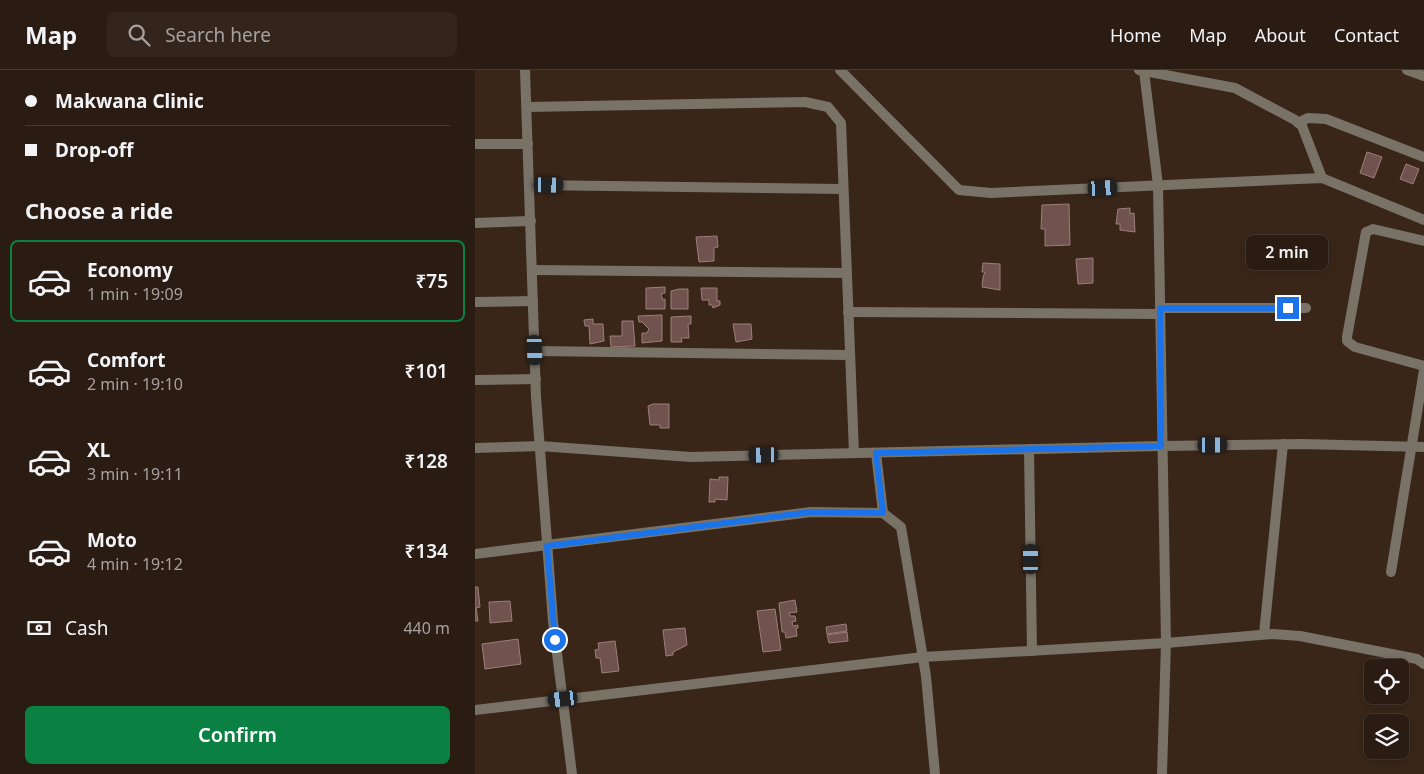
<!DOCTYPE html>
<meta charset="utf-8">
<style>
body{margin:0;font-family:"Noto Sans",sans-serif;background:#33251c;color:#f1f3f6;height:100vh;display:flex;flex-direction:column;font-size:19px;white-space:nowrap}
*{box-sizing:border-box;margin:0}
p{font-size:16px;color:#a6a1a0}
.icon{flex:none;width:28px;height:28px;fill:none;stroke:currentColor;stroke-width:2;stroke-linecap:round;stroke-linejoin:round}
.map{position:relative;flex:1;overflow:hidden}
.details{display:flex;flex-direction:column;background:#2b1c13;width:475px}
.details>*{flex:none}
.top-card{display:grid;align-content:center;height:110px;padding:0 25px;background:#2b1c13}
.fabs{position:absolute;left:889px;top:589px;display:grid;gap:10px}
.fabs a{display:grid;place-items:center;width:45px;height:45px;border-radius:8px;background:#2b1c13;box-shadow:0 2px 8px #0003,0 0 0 1px #473a33;font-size:25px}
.end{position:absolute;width:22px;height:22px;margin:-11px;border:6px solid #1a73e8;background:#fff;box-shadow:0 0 0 2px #fff}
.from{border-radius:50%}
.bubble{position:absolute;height:35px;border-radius:8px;background:#2b1c13;box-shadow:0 2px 8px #0003,0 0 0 1px #473a33;font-size:16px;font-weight:600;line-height:35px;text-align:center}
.car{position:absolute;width:15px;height:30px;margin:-15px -8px;border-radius:6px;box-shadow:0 0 4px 1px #0007;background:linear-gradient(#222 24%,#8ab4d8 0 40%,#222 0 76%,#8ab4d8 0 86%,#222 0)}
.top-card b{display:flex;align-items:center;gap:18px;height:48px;font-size:19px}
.top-card b+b{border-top:1px solid #473a33}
.top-card i{width:12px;height:12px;background:#f1f3f6}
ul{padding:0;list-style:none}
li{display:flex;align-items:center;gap:15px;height:82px;margin:0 10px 8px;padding:0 15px;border:2px solid transparent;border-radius:8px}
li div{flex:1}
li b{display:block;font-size:19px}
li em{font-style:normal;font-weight:600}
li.on{border-color:#0b8043}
li>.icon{width:45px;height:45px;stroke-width:1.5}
h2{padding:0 25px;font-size:22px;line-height:60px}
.pay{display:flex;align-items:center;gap:12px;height:55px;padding:0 25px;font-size:19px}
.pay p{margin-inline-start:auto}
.cta{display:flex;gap:10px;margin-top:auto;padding:10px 25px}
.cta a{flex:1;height:58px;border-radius:8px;background:#0b8043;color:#fff;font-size:20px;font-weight:600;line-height:58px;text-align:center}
header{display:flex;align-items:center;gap:30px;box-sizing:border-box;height:70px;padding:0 25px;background:#2b1c13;border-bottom:1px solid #473a33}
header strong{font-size:24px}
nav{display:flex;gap:28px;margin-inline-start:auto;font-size:18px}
.search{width:350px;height:45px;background:#33251c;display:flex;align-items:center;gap:12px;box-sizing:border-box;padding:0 18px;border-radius:8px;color:#a6a1a0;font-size:19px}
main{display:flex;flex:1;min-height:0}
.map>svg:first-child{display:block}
.building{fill:#70524f;stroke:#9c7e7b}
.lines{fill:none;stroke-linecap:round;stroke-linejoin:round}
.minor{stroke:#787267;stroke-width:10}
.route{stroke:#1a73e8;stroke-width:6}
</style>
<header>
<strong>Map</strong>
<div class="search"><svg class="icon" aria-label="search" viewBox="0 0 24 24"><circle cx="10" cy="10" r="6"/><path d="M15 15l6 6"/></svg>Search here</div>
<nav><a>Home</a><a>Map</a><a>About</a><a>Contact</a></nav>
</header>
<main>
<section class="details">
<div class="top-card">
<b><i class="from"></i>Makwana Clinic</b>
<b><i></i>Drop-off</b>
</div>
<h2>Choose a ride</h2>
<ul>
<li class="on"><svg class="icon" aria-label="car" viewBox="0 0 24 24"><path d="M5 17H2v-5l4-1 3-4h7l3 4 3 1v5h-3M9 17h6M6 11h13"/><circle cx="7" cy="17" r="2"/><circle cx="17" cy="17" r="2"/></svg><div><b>Economy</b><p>1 min · 19:09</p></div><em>₹75</em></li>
<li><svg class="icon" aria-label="car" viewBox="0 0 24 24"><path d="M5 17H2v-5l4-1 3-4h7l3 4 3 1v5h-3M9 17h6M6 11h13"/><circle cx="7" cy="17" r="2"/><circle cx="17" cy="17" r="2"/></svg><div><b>Comfort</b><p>2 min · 19:10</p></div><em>₹101</em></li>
<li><svg class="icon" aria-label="car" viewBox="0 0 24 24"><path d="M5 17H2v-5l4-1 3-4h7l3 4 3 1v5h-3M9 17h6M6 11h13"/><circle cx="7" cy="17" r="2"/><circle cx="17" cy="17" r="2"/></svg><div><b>XL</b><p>3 min · 19:11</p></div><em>₹128</em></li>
<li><svg class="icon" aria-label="car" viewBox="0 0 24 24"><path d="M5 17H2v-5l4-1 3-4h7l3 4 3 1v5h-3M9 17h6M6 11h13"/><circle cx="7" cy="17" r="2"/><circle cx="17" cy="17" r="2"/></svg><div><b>Moto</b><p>4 min · 19:12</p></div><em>₹134</em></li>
</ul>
<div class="pay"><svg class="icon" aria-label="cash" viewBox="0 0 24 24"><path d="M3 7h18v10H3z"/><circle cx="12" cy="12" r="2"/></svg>Cash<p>440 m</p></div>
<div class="cta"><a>Confirm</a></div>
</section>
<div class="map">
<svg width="949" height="704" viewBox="0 0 949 704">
<rect width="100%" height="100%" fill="#392619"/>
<g class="building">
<path d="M 892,82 L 907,87 L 899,108 L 885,103 Z"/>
<path d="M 931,94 L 944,99 L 938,114 L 925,109 Z"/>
<path d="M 594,134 L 595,175 L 570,176 L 570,159 L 566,159 L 567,135 Z"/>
<path d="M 655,138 L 655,144 L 659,143 L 660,162 L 645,160 L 645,154 L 641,154 L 643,139 Z"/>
<path d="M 242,166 L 243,177 L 239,178 L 239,191 L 224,192 L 221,167 Z"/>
<path d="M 618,188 L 618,213 L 603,214 L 601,189 Z"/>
<path d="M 508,193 L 525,194 L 525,220 L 507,217 L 508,207 L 510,202 L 507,202 Z"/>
<path d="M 190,217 L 190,223 L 186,224 L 188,230 L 190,229 L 190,239 L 171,239 L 171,218 Z"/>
<path d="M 226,218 L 242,218 L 242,231 L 245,231 L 245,235 L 238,238 L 237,235 L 234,235 L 234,230 L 227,230 Z"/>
<path d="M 204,219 L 213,219 L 213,239 L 196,239 L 196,221 Z"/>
<path d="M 187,245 L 187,271 L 167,273 L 167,263 L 172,263 L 174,259 L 167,252 L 164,252 L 163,246 Z"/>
<path d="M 216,246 L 216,254 L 213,254 L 214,268 L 206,268 L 207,272 L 196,272 L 196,247 Z"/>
<path d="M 118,249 L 118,254 L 128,254 L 129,271 L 115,274 L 114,256 L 110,256 L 109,250 Z"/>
<path d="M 147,251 L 158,251 L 160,276 L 136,277 L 135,266 L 147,266 Z"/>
<path d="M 258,254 L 276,254 L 277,269 L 261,272 Z"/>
<path d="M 178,334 L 194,334 L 194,358 L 185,358 L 185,355 L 175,355 L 173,336 Z"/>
<path d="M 244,407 L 253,407 L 252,430 L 240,429 L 240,432 L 234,432 L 235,409 L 244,410 Z"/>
<path d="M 0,517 L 3,517 L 5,537 L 1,538 L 3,551 L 0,551 Z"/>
<path d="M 320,530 L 322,542 L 314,543 L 315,546 L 320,546 L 321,551 L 317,552 L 318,556 L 323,555 L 323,558 L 321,558 L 322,566 L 311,568 L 310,562 L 307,562 L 304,533 Z"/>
<path d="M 35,531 L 37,551 L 15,553 L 14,532 Z"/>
<path d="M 300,539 L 306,580 L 288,582 L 282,541 Z"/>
<path d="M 371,554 L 372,561 L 352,564 L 351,557 Z"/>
<path d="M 210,558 L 212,575 L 198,582 L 198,585 L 191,586 L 188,560 Z"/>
<path d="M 372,562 L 373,571 L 354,573 L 352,565 Z"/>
<path d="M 43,569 L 46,594 L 10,599 L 7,574 Z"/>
<path d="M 140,571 L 144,601 L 127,603 L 125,588 L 121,588 L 120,580 L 124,579 L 123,573 Z"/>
</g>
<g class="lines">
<g class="minor">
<path d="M 50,0 L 61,327 L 78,551 L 97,704"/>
<path d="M 365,0 L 484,120 L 516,123 L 847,108 L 949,150"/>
<path d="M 664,0 L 760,18 L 820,50 L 827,56 L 847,108"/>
<path d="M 932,0 L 949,6"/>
<path d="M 669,1 L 683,115 L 691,573 L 687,704"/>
<path d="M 52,37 L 330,32 L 353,37 L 366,53 L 379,383"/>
<path d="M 823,53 L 833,48 L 851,49 L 949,87"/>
<path d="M 0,74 L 53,74"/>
<path d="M 55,115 L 368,119"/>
<path d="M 0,153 L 56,151"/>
<path d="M 949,171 L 898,159 L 891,162 L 872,267 L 872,271 L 880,277 L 949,296"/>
<path d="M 58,200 L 372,203"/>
<path d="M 0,232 L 58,231"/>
<path d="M 685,238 L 831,238"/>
<path d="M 373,242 L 685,244"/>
<path d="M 60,281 L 375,285"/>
<path d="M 0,310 L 61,309"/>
<path d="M 0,378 L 65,376 L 216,387 L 686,376 L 827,374 L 949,377"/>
<path d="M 554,379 L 557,581"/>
<path d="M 401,383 L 408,443"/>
<path d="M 0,484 L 336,442 L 408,443 L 426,457 L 451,606 L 460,704"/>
<path d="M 916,502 L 949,300"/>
<path d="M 789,564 L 808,374"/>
<path d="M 0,640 L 448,587 L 691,573 L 798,564 L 825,566 L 942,589 L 949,594"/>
</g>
</g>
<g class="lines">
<path class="route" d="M 80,570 L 72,476 L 336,442 L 408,443 L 401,383 L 686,376 L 685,238 L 813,238"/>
</g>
</svg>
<div class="fabs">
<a><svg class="icon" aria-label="locate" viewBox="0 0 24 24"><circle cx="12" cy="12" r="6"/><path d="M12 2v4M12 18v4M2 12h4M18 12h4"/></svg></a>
<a><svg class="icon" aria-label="layers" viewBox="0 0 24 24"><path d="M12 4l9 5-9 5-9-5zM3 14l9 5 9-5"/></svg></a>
</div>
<i class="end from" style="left:80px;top:570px"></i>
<i class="end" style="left:813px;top:238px"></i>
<div class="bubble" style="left:771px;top:165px;width:82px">2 min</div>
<i class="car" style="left:74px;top:115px;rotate:91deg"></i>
<i class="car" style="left:628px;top:118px;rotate:87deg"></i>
<i class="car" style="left:60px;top:280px;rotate:178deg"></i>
<i class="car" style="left:738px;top:375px;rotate:90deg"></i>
<i class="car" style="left:289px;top:385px;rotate:269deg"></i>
<i class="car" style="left:556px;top:489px;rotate:0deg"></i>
<i class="car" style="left:88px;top:629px;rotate:263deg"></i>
</div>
</main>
